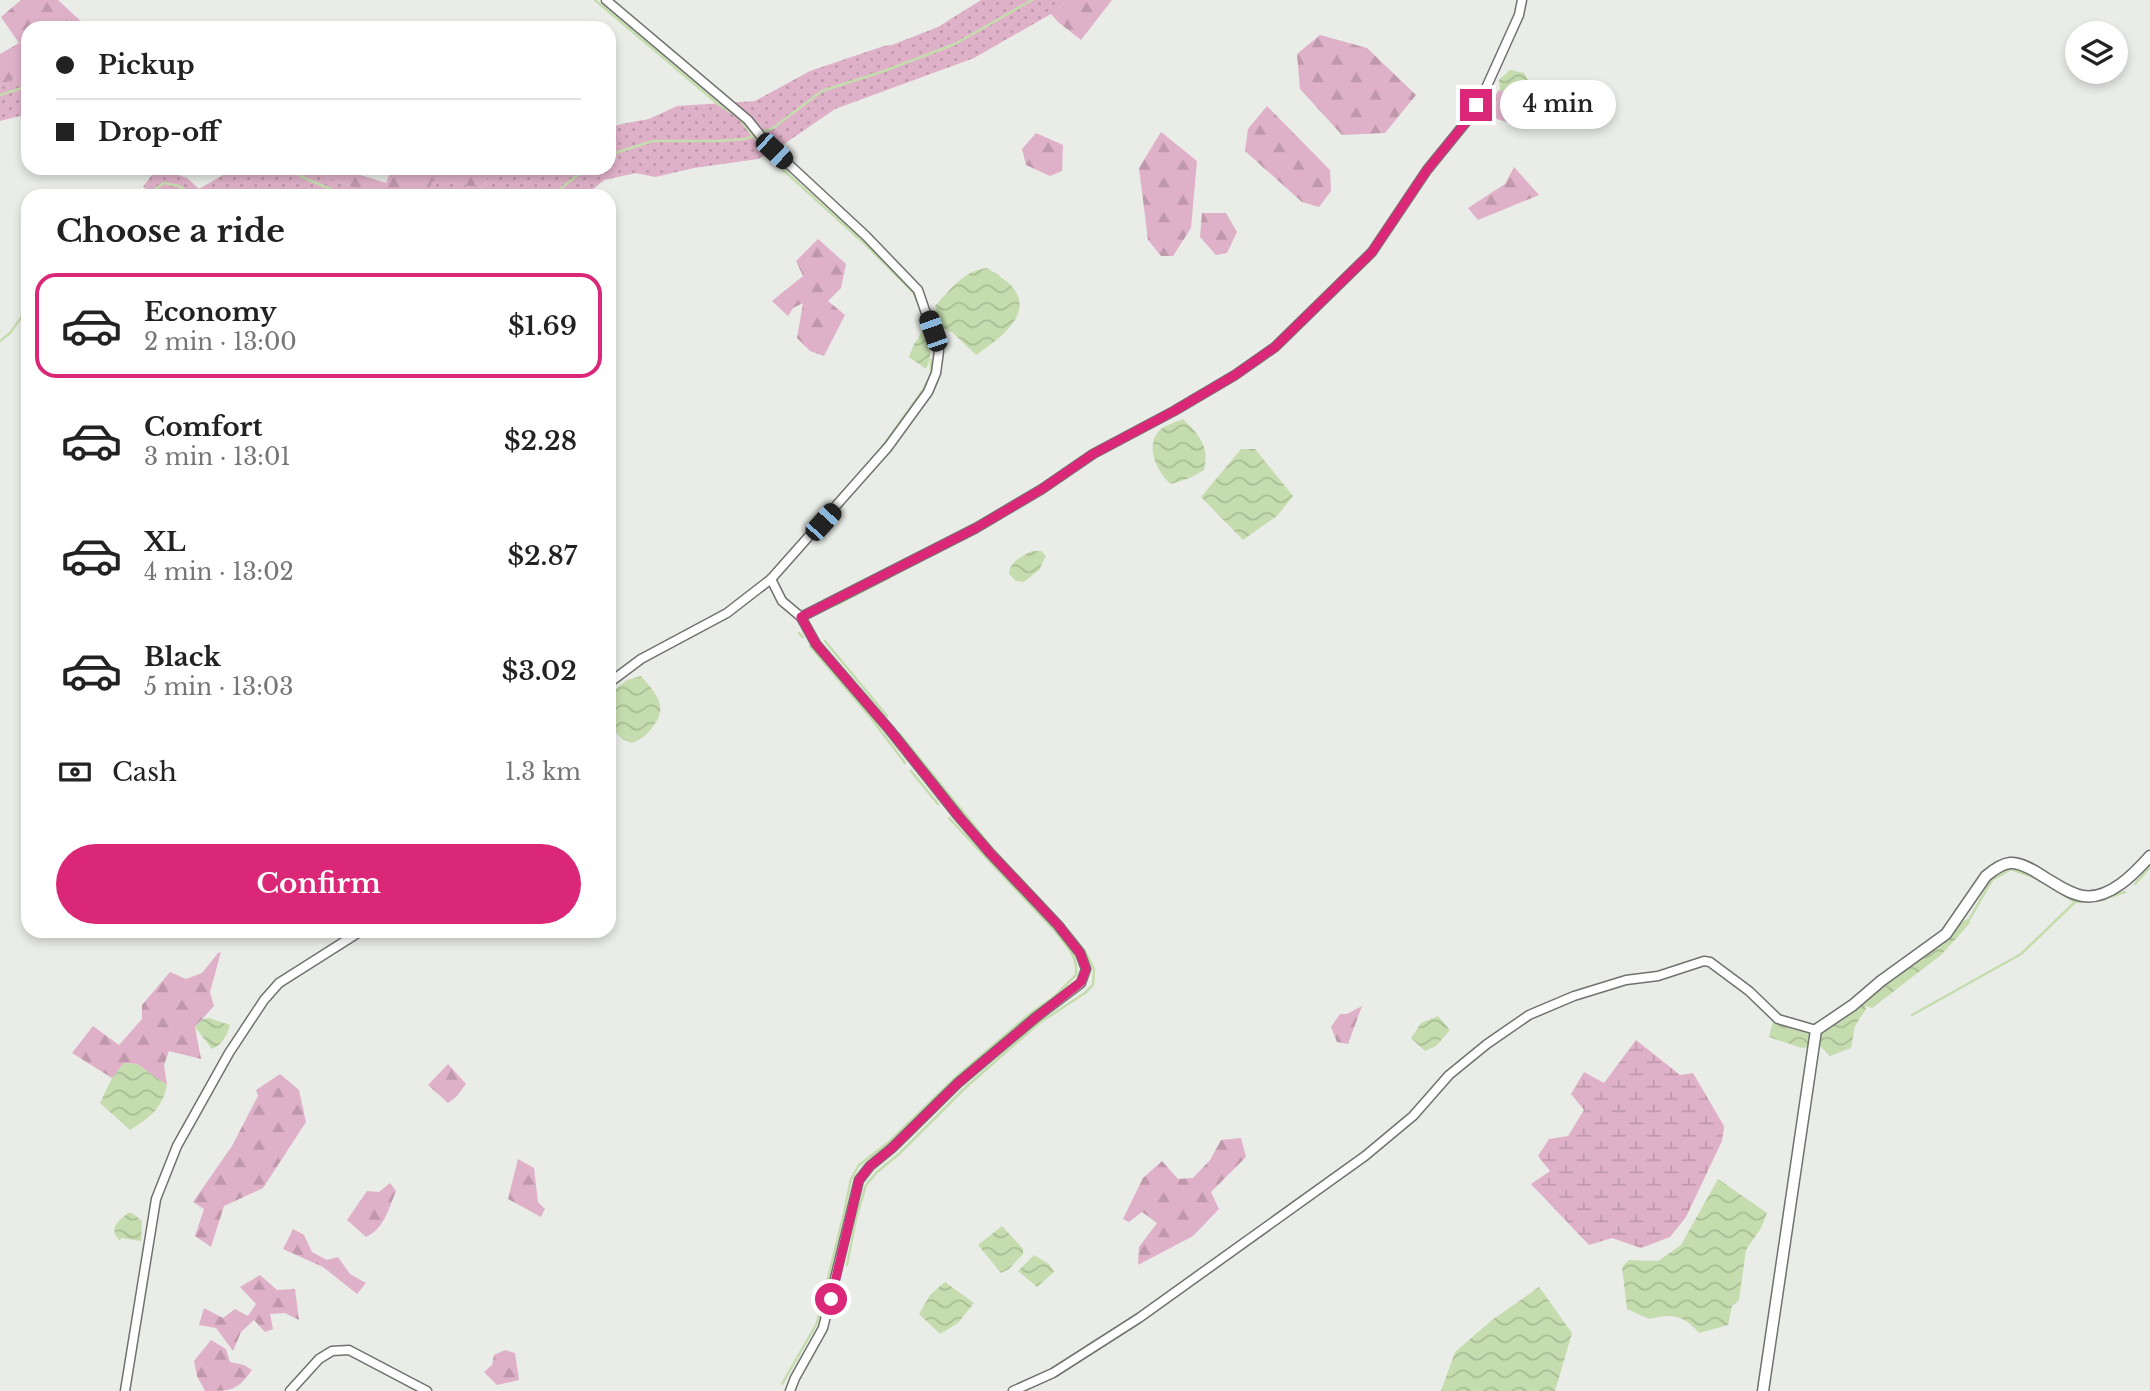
<!DOCTYPE html>
<meta charset="utf-8">
<style>
body{margin:0;font-family:"Libre Baskerville",serif;background:#f2f2f2;color:#222;height:100vh;display:flex;flex-direction:column;font-size:26px;white-space:nowrap}
*{box-sizing:border-box;margin:0}
p{font-size:23px;color:#767676}
.icon{flex:none;width:38px;height:38px;fill:none;stroke:currentColor;stroke-width:2;stroke-linecap:round;stroke-linejoin:round}
.map{position:relative;flex:1;overflow:hidden}
.sheet{position:absolute;left:21px;top:189px;width:595px;height:749px;display:flex;flex-direction:column;background:#fff;border-radius:21px;box-shadow:0 4px 10px #0003}
.sheet>*{flex:none}
.guide{position:absolute;left:21px;top:21px;width:595px;height:154px;border-radius:21px;box-shadow:0 4px 10px #0003;display:grid;align-content:center;height:154px;padding:0 35px;background:#fff}
.buttons{position:absolute;left:2065px;top:21px;display:grid;gap:14px}
.buttons a{display:grid;place-items:center;width:63px;height:63px;border-radius:50%;background:#fff;box-shadow:0 4px 10px #0003;font-size:35px}
.end{position:absolute;width:32px;height:32px;margin:-16px;border:9px solid #db2777;background:#fff;box-shadow:0 0 0 4px #fff}
.from{border-radius:50%}
.bubble{position:absolute;height:49px;border-radius:24px;background:#fff;box-shadow:0 4px 10px #0003;font-size:23px;font-weight:600;line-height:49px;text-align:center}
.car{position:absolute;width:21px;height:42px;margin:-21px -10px;border-radius:9px;box-shadow:0 0 5px 2px #0007;background:linear-gradient(#222 24%,#8ab4d8 0 40%,#222 0 76%,#8ab4d8 0 86%,#222 0)}
.guide b{display:flex;align-items:center;gap:24px;height:66px;font-size:26px}
.guide b+b{border-top:2px solid #e0e0e0}
.guide i{width:18px;height:18px;background:#222}
ul{padding:0;list-style:none}
li{display:flex;align-items:center;gap:21px;height:105px;margin:0 14px 10px;padding:0 21px;border:4px solid transparent;border-radius:21px}
li div{flex:1}
li b{display:block;font-size:26px}
li em{font-style:normal;font-weight:600}
li.active{border-color:#db2777}
li>.icon{width:63px;height:63px;stroke-width:1.5}
h2{padding:0 35px;font-size:32px;line-height:84px}
.pay{display:flex;align-items:center;gap:18px;height:77px;padding:0 35px;font-size:26px}
.pay p{margin-inline-start:auto}
.primary-button{display:flex;gap:14px;margin-top:auto;padding:14px 35px}
.primary-button a{flex:1;height:80px;border-radius:42px;background:#db2777;color:#fff;font-size:28px;font-weight:600;line-height:80px;text-align:center}
.map>svg:first-child{display:block}
.grass{fill:url(#grass-dots)}
.forest{fill:url(#forest-firs)}
.wetland{fill:url(#wetland-marsh)}
.water{fill:url(#water-waves)}
.lines{fill:none;stroke-linecap:round;stroke-linejoin:round}
.stream{stroke:#c5ddae;stroke-width:2.5}
.minor-casing{stroke:#70726e;stroke-width:11}
.tertiary-casing{stroke:#70726e;stroke-width:13}
.minor{stroke:#fff;stroke-width:8}
.tertiary{stroke:#fff;stroke-width:10}
.route{stroke:#db2777;stroke-width:9}
</style>
<div class="map">
<svg width="2150" height="1391" viewBox="0 0 2150 1391">
<defs>
<pattern id="grass-dots" width="8" height="8" patternUnits="userSpaceOnUse" patternTransform="scale(1.75)"><rect width="8" height="8" fill="#dfb1c8"/><path d="M2 2h.1M6 6h.1" fill="none" stroke="#bf98ab" stroke-width="1.8" stroke-linecap="round"/></pattern>
<pattern id="forest-firs" width="22" height="20" patternUnits="userSpaceOnUse" patternTransform="scale(1.75)"><rect width="22" height="20" fill="#dfb1c8"/><path d="M5 1l3.5 6h-7zM16 11l3.5 6h-7z" fill="#bf98ab"/></pattern>
<pattern id="wetland-marsh" width="20" height="14" patternUnits="userSpaceOnUse" patternTransform="scale(1.75)"><rect width="20" height="14" fill="#dfb1c8"/><path d="M1 5h8M5 5V1M11 12h8M15 12V8" fill="none" stroke="#bf98ab"/></pattern>
<pattern id="water-waves" width="16" height="10" patternUnits="userSpaceOnUse" patternTransform="scale(1.75)"><rect width="16" height="10" fill="#c5ddae"/><path d="M0 5q4-4 8 0t8 0" fill="none" stroke="#a9bd95"/></pattern>
</defs>
<rect width="100%" height="100%" fill="#e9ece7"/>
<g class="grass">
<path d="M 981,0 L 1068,0 L 1051,14 L 974,58 L 835,109 L 774,151 L 758,159 L 694,168 L 655,177 L 636,173 L 604,180 L 585,196 L 427,196 L 431,180 L 484,188 L 488,175 L 499,168 L 609,168 L 609,129 L 621,124 L 649,119 L 677,106 L 755,101 L 810,71 L 884,46 L 892,45 L 938,27 Z"/>
<path d="M 28,73 L 28,114 L 0,121 L 0,85 Z"/>
<path d="M 157,168 L 187,178 L 199,189 L 235,168 L 307,168 L 374,196 L 157,196 L 143,187 Z"/>
</g>
<g class="forest">
<path d="M 21,0 L 58,0 L 88,28 L 28,28 L 28,73 L 0,85 L 0,54 L 19,43 L 1,17 Z"/>
<path d="M 1068,0 L 1112,0 L 1081,40 L 1058,22 L 1051,14 Z"/>
<path d="M 1320,35 L 1367,48 L 1416,95 L 1385,133 L 1342,135 L 1300,89 L 1297,54 Z"/>
<path d="M 1499,90 L 1528,96 L 1512,124 L 1482,114 Z"/>
<path d="M 1267,106 L 1330,170 L 1331,191 L 1319,207 L 1302,202 L 1245,151 L 1248,129 Z"/>
<path d="M 1161,132 L 1197,161 L 1191,228 L 1173,256 L 1161,256 L 1148,240 L 1139,168 Z"/>
<path d="M 1036,133 L 1063,145 L 1062,171 L 1050,176 L 1026,165 L 1022,149 Z"/>
<path d="M 1514,167 L 1539,195 L 1478,220 L 1468,208 L 1505,184 Z"/>
<path d="M 307,168 L 338,168 L 386,183 L 392,168 L 481,168 L 488,175 L 484,188 L 432,181 L 427,196 L 374,196 Z"/>
<path d="M 1202,213 L 1226,213 L 1237,232 L 1227,253 L 1216,255 L 1200,237 Z"/>
<path d="M 818,239 L 846,264 L 841,288 L 828,301 L 845,315 L 824,356 L 810,351 L 797,338 L 803,303 L 793,308 L 788,316 L 772,301 L 803,276 L 796,261 Z"/>
<path d="M 221,952 L 210,992 L 214,1006 L 195,1027 L 201,1059 L 169,1051 L 164,1065 L 167,1085 L 137,1064 L 124,1063 L 112,1078 L 72,1053 L 93,1026 L 119,1045 L 142,1019 L 142,1005 L 170,972 L 186,979 L 202,973 L 218,953 Z"/>
<path d="M 1362,1006 L 1348,1044 L 1337,1042 L 1331,1027 L 1340,1014 L 1347,1014 Z"/>
<path d="M 448,1064 L 466,1084 L 457,1096 L 448,1103 L 428,1085 Z"/>
<path d="M 280,1074 L 299,1090 L 306,1122 L 263,1188 L 224,1206 L 211,1247 L 195,1236 L 204,1209 L 193,1202 L 232,1146 L 258,1096 L 256,1090 Z"/>
<path d="M 1241,1138 L 1246,1157 L 1211,1192 L 1219,1209 L 1193,1236 L 1138,1265 L 1139,1247 L 1157,1223 L 1142,1212 L 1129,1222 L 1123,1219 L 1143,1178 L 1162,1161 L 1178,1179 L 1193,1178 L 1210,1160 L 1221,1140 Z"/>
<path d="M 518,1159 L 534,1168 L 538,1202 L 545,1209 L 541,1217 L 508,1199 Z"/>
<path d="M 390,1183 L 396,1191 C 389,1208 384,1229 366,1237 L 347,1220 L 367,1191 L 379,1192 Z"/>
<path d="M 293,1229 L 304,1235 L 312,1252 L 327,1260 L 338,1257 L 350,1274 L 366,1283 L 357,1294 L 323,1267 L 283,1249 Z"/>
<path d="M 260,1275 L 277,1290 L 295,1289 L 299,1320 L 285,1313 L 270,1314 L 273,1329 L 265,1332 L 254,1320 L 241,1332 L 233,1351 L 216,1328 L 199,1325 L 204,1308 L 223,1318 L 235,1309 L 248,1316 L 256,1304 L 240,1287 Z"/>
<path d="M 211,1340 L 226,1349 L 230,1362 L 244,1365 L 252,1370 C 237,1391 231,1391 205,1391 L 197,1376 L 194,1361 Z"/>
<path d="M 505,1350 L 515,1353 L 519,1380 L 497,1385 L 484,1372 L 492,1365 L 494,1355 Z"/>
</g>
<path class="wetland" d="M 1636,1040 L 1680,1075 L 1693,1073 L 1724,1126 L 1722,1141 L 1686,1217 L 1670,1237 L 1641,1248 L 1612,1238 L 1589,1245 L 1531,1184 L 1550,1171 L 1538,1156 L 1549,1139 L 1568,1136 L 1584,1110 L 1571,1094 L 1584,1072 L 1604,1083 Z"/>
<g class="water">
<path d="M 1510,70 L 1524,73 L 1530,84 L 1525,94 L 1500,91 L 1499,80 Z"/>
<path d="M 987,268 C 998,275 1011,282 1017,294 C 1030,319 992,344 976,355 L 953,333 L 942,328 L 935,306 C 952,288 963,271 987,268 Z"/>
<path d="M 924,329 C 929,344 934,355 926,369 L 909,357 L 914,344 Z"/>
<path d="M 1183,419 C 1199,435 1210,446 1204,470 L 1190,478 L 1171,484 C 1158,474 1145,447 1158,432 C 1163,426 1176,422 1183,419 Z"/>
<path d="M 1241,449 L 1255,449 L 1293,496 L 1278,515 L 1243,540 L 1201,497 Z"/>
<path d="M 1032,551 L 1041,551 L 1046,556 L 1039,570 L 1024,582 L 1016,581 L 1009,574 C 1010,561 1021,557 1032,551 Z"/>
<path d="M 641,676 C 654,691 669,706 654,725 C 648,734 642,739 632,743 L 622,739 L 609,726 L 609,694 L 627,680 Z"/>
<path d="M 1970,918 L 1970,923 L 1941,955 L 1872,1008 L 1865,1006 L 1866,1009 L 1855,1026 L 1851,1048 L 1830,1056 L 1818,1044 L 1820,1031 L 1862,1002 L 1864,1005 C 1881,977 1914,968 1937,947 C 1949,937 1955,923 1970,918 Z"/>
<path d="M 1438,1016 L 1450,1030 L 1436,1046 L 1425,1051 L 1411,1038 L 1421,1023 Z"/>
<path d="M 209,1018 L 230,1025 C 227,1035 222,1045 212,1049 L 195,1027 L 203,1019 Z"/>
<path d="M 1773,1021 L 1809,1034 L 1809,1047 L 1802,1048 L 1769,1037 Z"/>
<path d="M 124,1063 L 137,1064 L 167,1085 C 162,1109 149,1118 130,1130 L 100,1103 L 112,1078 Z"/>
<path d="M 1718,1179 L 1767,1213 L 1761,1228 L 1746,1250 L 1739,1300 L 1732,1306 L 1728,1325 L 1699,1333 C 1684,1315 1671,1313 1649,1319 L 1627,1309 L 1622,1267 L 1629,1260 L 1658,1261 L 1681,1245 Z"/>
<path d="M 128,1213 L 132,1213 L 142,1221 L 141,1241 L 122,1238 L 119,1240 C 109,1228 117,1222 128,1213 Z"/>
<path d="M 1002,1226 L 1023,1249 L 1023,1254 L 1009,1269 L 1001,1273 L 978,1245 Z"/>
<path d="M 1034,1255 L 1049,1264 L 1054,1272 L 1037,1287 L 1018,1271 Z"/>
<path d="M 945,1282 L 974,1303 L 958,1323 L 940,1334 L 919,1314 L 930,1295 Z"/>
<path d="M 1539,1287 L 1572,1333 L 1555,1391 L 1441,1391 L 1455,1352 L 1492,1320 Z"/>
</g>
<g class="lines">
<g class="stream">
<path d="M 595,0 L 718,104 L 738,117 L 764,150"/>
<path d="M 0,95 L 28,86"/>
<path d="M 762,132 L 773,128 L 822,91 L 884,71 L 955,44 L 1032,0"/>
<path d="M 609,155 L 653,141 L 720,141 L 745,139 L 756,135"/>
<path d="M 770,158 L 865,244 L 913,292 L 921,309 L 924,329"/>
<path d="M 287,168 L 302,177 L 347,196"/>
<path d="M 150,196 L 151,192 L 164,183 L 179,186 L 193,196"/>
<path d="M 217,196 L 228,190 L 248,191 L 252,196"/>
<path d="M 552,196 L 586,168"/>
<path d="M 0,341 L 10,333 L 28,308"/>
<path d="M 862,471 L 885,443 L 923,390 L 931,374 L 931,360"/>
<path d="M 836,605 L 889,578"/>
<path d="M 799,633 L 803,637"/>
<path d="M 825,641 L 887,716"/>
<path d="M 810,646 L 871,718 L 905,763"/>
<path d="M 911,771 L 938,804"/>
<path d="M 2135,884 L 2150,867"/>
<path d="M 1970,918 L 1992,880 L 2011,869 L 2038,879 L 2075,902 L 2101,900 L 2125,892"/>
<path d="M 1912,1015 L 2021,954 L 2075,902"/>
<path d="M 847,1265 L 856,1219 L 866,1185 L 877,1172 L 899,1154 L 965,1088 L 1039,1023 L 1085,993 L 1093,985 L 1094,969 L 1085,951 L 1061,922 L 993,849 L 899,733"/>
<path d="M 782,1384 L 817,1323 L 844,1213 L 851,1179 L 859,1165 L 889,1142 L 956,1077 L 1031,1013 L 1054,997 L 1076,975 C 1078,955 1066,946 1055,931 L 949,818"/>
</g>
<g class="minor-casing">
<g id="minor">
<path d="M 606,0 L 748,120 L 768,145 L 866,236 L 918,290 L 939,351 L 936,373 L 928,392 L 888,447 L 771,579"/>
<path d="M 609,683 L 641,659 L 727,613 L 771,579 L 782,601 L 801,617 L 976,528 L 1042,489 L 1093,454 L 1174,411 L 1235,375 L 1275,347 L 1372,252 L 1427,170 L 1466,122 L 1486,88 L 1519,15 L 1522,0"/>
<path d="M 125,1391 L 156,1199 L 177,1146 L 229,1053 L 264,1000 L 279,983 L 361,931"/>
<path d="M 290,1391 L 319,1359 L 332,1351 L 349,1350 L 427,1391"/>
<path d="M 790,1391 L 795,1378 L 823,1328 L 859,1180 L 870,1166 L 892,1148 L 958,1083 L 1035,1018 L 1081,983 L 1086,969 L 1080,953 L 1058,925 L 990,853 L 959,817 L 889,729 L 816,644 L 801,617"/>
<path d="M 1013,1391 L 1053,1373 L 1139,1318 L 1365,1156 L 1413,1116 L 1449,1075 L 1487,1044 L 1529,1015 L 1574,996 L 1626,980 L 1658,976 L 1704,961 L 1710,962 L 1749,991 L 1778,1019 L 1816,1030"/>
</g>
</g>
<g class="tertiary-casing">
<path id="tertiary" d="M 1763,1391 L 1816,1030 L 1853,1005 L 1881,981 L 1946,934 L 1986,876 C 1992,871 2001,864 2010,863 C 2021,862 2035,871 2044,877 C 2056,884 2069,894 2083,896 C 2109,900 2134,874 2150,856"/>
</g>
<use href="#minor" class="minor"/>
<use href="#tertiary" class="tertiary"/>
</g>
<g class="lines">
<path class="route" d="M 831,1299 L 859,1180 L 870,1166 L 892,1148 L 958,1083 L 1035,1018 L 1081,982 L 1086,969 L 1080,953 L 1058,925 L 990,853 L 959,817 L 889,729 L 816,644 L 801,617 L 976,528 L 1042,489 L 1093,454 L 1174,411 L 1235,375 L 1275,347 L 1372,252 L 1427,170 L 1466,122 L 1476,105"/>
</g>
</svg>
<div class="buttons">
<a><svg class="icon" aria-label="layers" viewBox="0 0 24 24"><path d="M12 4l9 5-9 5-9-5zM3 14l9 5 9-5"/></svg></a>
</div>
<i class="end from" style="left:831px;top:1299px"></i>
<i class="end" style="left:1476px;top:105px"></i>
<div class="bubble" style="left:1500px;top:80px;width:116px">4 min</div>
<i class="car" style="left:774px;top:151px;rotate:133deg"></i>
<i class="car" style="left:933px;top:331px;rotate:341deg"></i>
<i class="car" style="left:823px;top:522px;rotate:42deg"></i>
<div class="guide">
<b><i class="from"></i>Pickup</b>
<b><i></i>Drop-off</b>
</div>
<section class="sheet">
<h2>Choose a ride</h2>
<ul>
<li class="active"><svg class="icon" aria-label="car" viewBox="0 0 24 24"><path d="M5 17H2v-5l4-1 3-4h7l3 4 3 1v5h-3M9 17h6M6 11h13"/><circle cx="7" cy="17" r="2"/><circle cx="17" cy="17" r="2"/></svg><div><b>Economy</b><p>2 min · 13:00</p></div><em>$1.69</em></li>
<li><svg class="icon" aria-label="car" viewBox="0 0 24 24"><path d="M5 17H2v-5l4-1 3-4h7l3 4 3 1v5h-3M9 17h6M6 11h13"/><circle cx="7" cy="17" r="2"/><circle cx="17" cy="17" r="2"/></svg><div><b>Comfort</b><p>3 min · 13:01</p></div><em>$2.28</em></li>
<li><svg class="icon" aria-label="car" viewBox="0 0 24 24"><path d="M5 17H2v-5l4-1 3-4h7l3 4 3 1v5h-3M9 17h6M6 11h13"/><circle cx="7" cy="17" r="2"/><circle cx="17" cy="17" r="2"/></svg><div><b>XL</b><p>4 min · 13:02</p></div><em>$2.87</em></li>
<li><svg class="icon" aria-label="car" viewBox="0 0 24 24"><path d="M5 17H2v-5l4-1 3-4h7l3 4 3 1v5h-3M9 17h6M6 11h13"/><circle cx="7" cy="17" r="2"/><circle cx="17" cy="17" r="2"/></svg><div><b>Black</b><p>5 min · 13:03</p></div><em>$3.02</em></li>
</ul>
<div class="pay"><svg class="icon" aria-label="cash" viewBox="0 0 24 24"><path d="M3 7h18v10H3z"/><circle cx="12" cy="12" r="2"/></svg>Cash<p>1.3 km</p></div>
<div class="primary-button"><a>Confirm</a></div>
</section>
</div>
